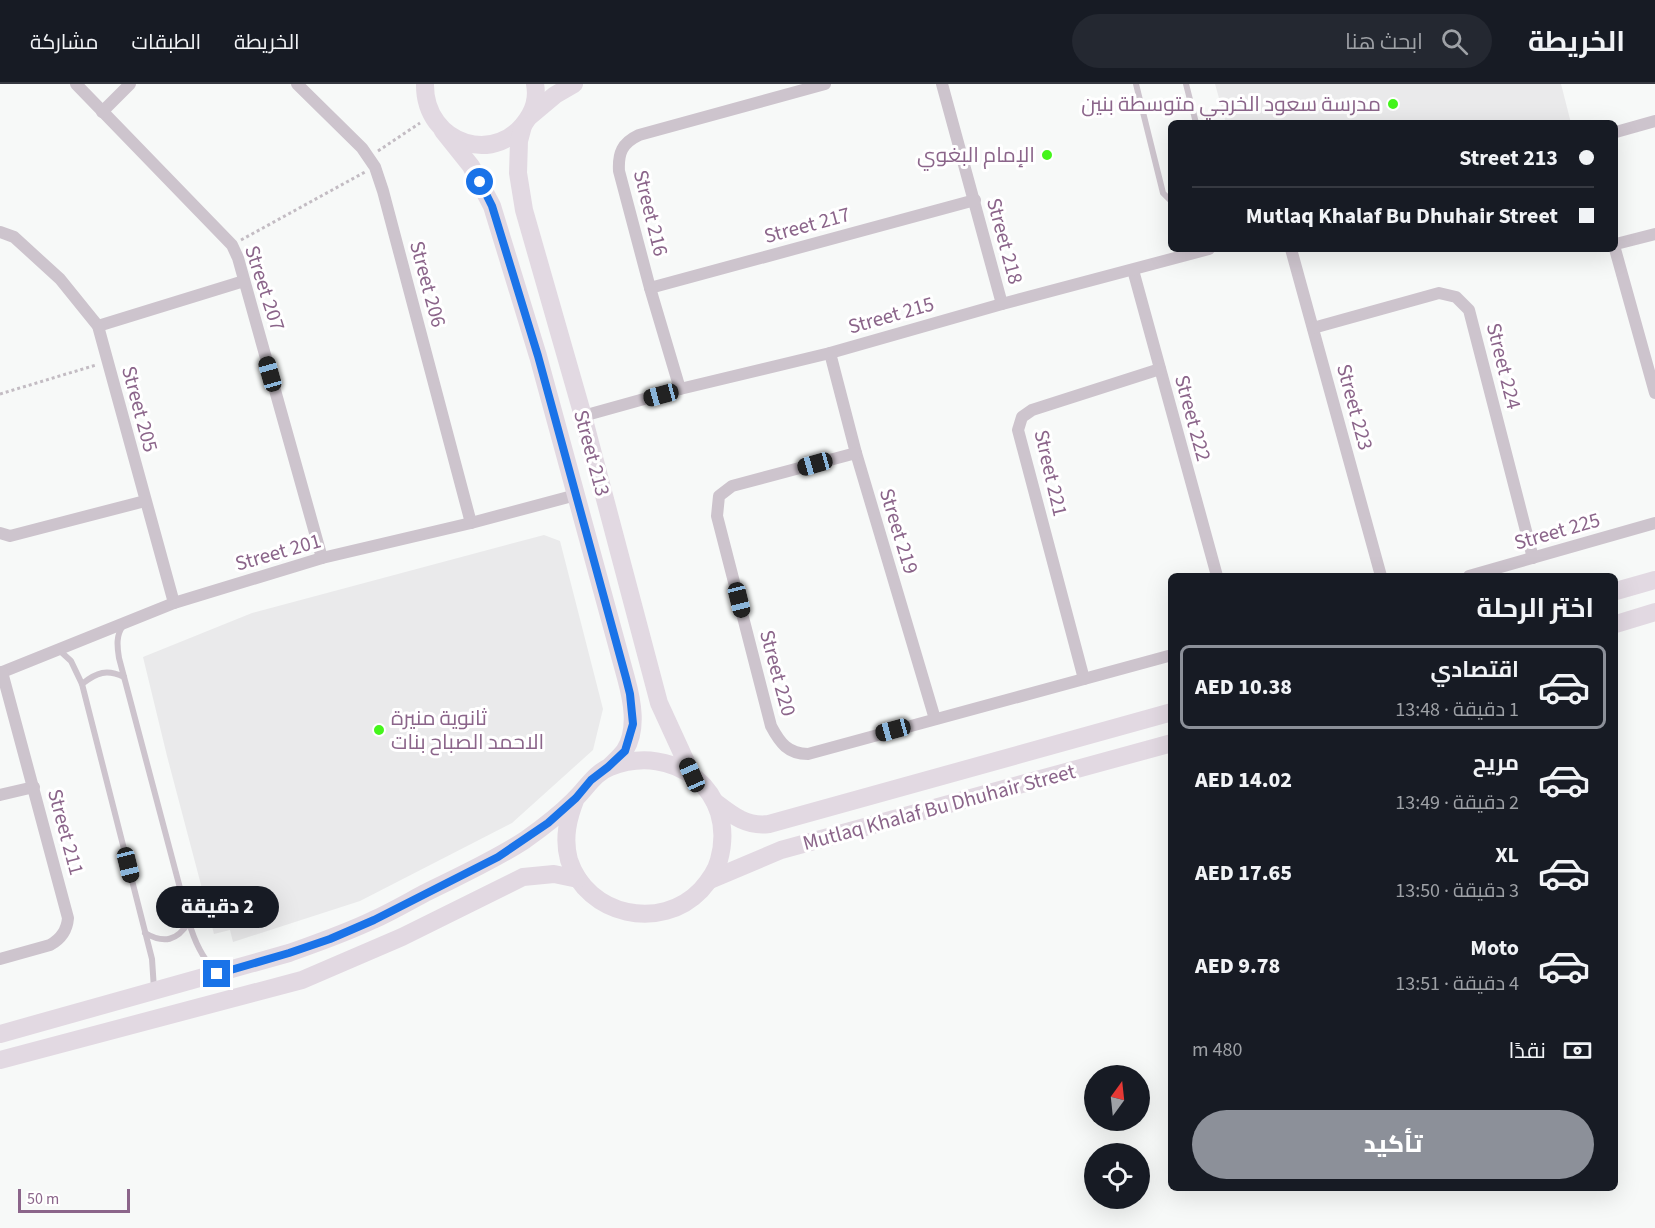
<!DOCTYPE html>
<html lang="ar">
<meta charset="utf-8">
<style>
body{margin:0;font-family:"Source Sans 3",Cairo,sans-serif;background:#242831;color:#f1f3f6;direction:rtl;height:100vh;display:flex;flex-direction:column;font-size:22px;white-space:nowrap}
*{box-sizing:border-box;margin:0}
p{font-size:20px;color:#9ea1a6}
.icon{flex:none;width:33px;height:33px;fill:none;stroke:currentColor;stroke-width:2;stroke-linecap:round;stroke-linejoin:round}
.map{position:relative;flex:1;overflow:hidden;direction:ltr}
.drawer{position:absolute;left:1168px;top:489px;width:450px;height:618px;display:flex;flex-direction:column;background:#171b24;border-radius:9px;box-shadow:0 6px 24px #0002;direction:rtl}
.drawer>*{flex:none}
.hud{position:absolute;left:1168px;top:36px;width:450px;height:132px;border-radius:9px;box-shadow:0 6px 24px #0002;direction:rtl;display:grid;align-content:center;height:132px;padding:0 24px;background:#171b24}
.needle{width:39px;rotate:15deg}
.controls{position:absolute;left:1084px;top:981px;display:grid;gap:12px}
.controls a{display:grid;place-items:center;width:66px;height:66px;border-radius:50%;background:#171b24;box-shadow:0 6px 24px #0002;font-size:30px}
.scale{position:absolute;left:18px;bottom:15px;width:112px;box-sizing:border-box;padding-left:6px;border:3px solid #8b658a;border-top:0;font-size:16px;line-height:21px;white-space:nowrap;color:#8b658a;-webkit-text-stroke:4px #fff;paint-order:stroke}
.end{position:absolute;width:27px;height:27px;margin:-14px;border:8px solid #1a73e8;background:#fff;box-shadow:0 0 0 3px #fff}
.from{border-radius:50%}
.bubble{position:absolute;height:42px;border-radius:21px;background:#171b24;box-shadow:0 6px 24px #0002;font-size:20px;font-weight:800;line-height:42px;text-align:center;direction:rtl}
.car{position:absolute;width:18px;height:36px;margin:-18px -9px;border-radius:8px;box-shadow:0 0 4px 2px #0007;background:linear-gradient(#222 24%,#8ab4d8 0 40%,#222 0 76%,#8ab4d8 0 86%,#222 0)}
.hud b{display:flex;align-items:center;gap:21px;height:57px;font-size:22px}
.hud b+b{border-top:2px solid #363941}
.hud i{width:15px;height:15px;background:#f1f3f6}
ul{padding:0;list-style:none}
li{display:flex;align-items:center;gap:18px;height:84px;margin:0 12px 9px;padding:0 12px;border:3px solid transparent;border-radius:9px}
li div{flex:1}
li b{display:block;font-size:22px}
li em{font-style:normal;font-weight:800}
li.selected{border-color:#8c9099}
li>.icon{width:54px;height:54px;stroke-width:1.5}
h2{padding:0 24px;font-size:27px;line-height:72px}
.pay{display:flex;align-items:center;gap:15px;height:66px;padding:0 24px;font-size:22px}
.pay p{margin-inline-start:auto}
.cta{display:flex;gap:12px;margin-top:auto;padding:12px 24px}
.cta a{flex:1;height:69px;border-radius:36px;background:#8c9099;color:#fff;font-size:24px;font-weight:800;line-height:69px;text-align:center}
header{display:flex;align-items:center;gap:36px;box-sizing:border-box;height:84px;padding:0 30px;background:#171b24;border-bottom:2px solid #363941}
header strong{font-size:28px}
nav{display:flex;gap:33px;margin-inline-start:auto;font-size:21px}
.search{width:420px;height:54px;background:#242831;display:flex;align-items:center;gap:15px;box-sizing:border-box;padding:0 21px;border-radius:33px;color:#9ea1a6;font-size:22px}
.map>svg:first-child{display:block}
.built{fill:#eaeaeb}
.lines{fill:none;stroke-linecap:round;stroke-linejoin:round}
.path{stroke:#c3bcc3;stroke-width:3;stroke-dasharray:3 3;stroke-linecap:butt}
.lane{stroke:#cdc4cd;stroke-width:6}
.street{stroke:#cdc4cd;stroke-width:12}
.secondary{stroke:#e2d9e2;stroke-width:18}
.route{stroke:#1a73e8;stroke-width:8}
.poi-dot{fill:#44f51b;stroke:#fff;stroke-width:2}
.labels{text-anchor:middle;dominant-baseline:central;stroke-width:6;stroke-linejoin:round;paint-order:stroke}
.poi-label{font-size:21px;fill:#8b658a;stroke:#fff;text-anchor:end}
.street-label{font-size:21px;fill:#8b658a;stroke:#fff}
</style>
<header>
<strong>الخريطة</strong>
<div class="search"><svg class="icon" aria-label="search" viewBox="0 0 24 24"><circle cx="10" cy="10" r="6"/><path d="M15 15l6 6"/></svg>ابحث هنا</div>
<nav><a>الخريطة</a><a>الطبقات</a><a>مشاركة</a></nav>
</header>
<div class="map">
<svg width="1655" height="1144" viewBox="0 0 1655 1144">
<rect width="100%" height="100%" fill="#f7f9f8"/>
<g class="built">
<path d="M 1215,0 L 1561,0 L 1571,39 L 1226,39 Z"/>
<path d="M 544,451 L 560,457 L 603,625 L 593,666 L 512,739 L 360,817 L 233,858 L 230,846 L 214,850 L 167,672 L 143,573 L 252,529 Z"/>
</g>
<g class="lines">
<g class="path">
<path d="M 378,67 L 420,39"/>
<path d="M 241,156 L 365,88"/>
<path d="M 0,310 L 96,281"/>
</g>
<g class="lane">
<path d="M 1136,0 L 1163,109 L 1172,118"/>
<path d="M 1186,0 L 1196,39"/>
<path d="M 123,542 C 116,551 117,562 119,574 L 189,838 C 194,856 201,872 214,886"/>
<path d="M 59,566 L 71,577 L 82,600 L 152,875 L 154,905"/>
<path d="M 82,600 C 97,588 107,585 124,593"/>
<path d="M 145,849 C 164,860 177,857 189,838"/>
</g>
<g class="street">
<path d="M 76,0 L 232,161 L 238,174 L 322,474"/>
<path d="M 297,0 L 362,64 L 375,83 L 383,107 L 471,439"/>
<path d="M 942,0 L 1002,220"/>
<path d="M 102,28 L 130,0"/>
<path d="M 1616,48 L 1655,37"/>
<path d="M 0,148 L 14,153 L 60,195 L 98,242 L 174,519"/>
<path d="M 1616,160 L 1655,150"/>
<path d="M 1291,165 L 1381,492"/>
<path d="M 1615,165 L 1655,309"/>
<path d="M 1133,186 L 1217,492"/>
<path d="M 650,204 L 975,116"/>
<path d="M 98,242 L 244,197"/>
<path d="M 1313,244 L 1439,209 L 1456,213 L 1469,226 L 1533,474"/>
<path d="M 830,269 L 856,369 L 935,635"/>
<path d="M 680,305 L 650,204 L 619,87 C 618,69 622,59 639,51 L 825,0"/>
<path d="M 583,332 L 680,305 L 830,269 L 1002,220 L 1209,165"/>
<path d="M 856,369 L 732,402 L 719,412 L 717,432 L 771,642 C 780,659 788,670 808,670 L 1172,571"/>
<path d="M 0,449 L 10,452 L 145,417"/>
<path d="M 1469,492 L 1655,439"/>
<path d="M 0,589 L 174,519 L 322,474 L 471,439 L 576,411"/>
<path d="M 1084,595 L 1018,346 L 1022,333 L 1032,326 L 1160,285"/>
<path d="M 0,711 L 34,703"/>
<path d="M 0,875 L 50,861 C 61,855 67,847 68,834 L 2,588"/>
</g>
<g class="secondary">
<path d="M 425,0 C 424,61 499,85 530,31 C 535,22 537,10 535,0"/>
<path d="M 530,32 L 555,11 L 574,0"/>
<path d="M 523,42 L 519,57 L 518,89 L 524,126 L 583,332 L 659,619 L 692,691"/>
<path d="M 443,47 L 471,82 L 492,122 L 538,272 L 626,594 C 632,616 638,645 625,666 C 621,672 614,678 609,683"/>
<path d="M 1616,507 L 1655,496"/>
<path d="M 1616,540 L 1655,528"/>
<path d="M 715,718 C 732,731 746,743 769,740 L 1172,628"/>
<path d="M 710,796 L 781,766 L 1172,659"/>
<path d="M 0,950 L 289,869 C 317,859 346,849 373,836 C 391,828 408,818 425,809 C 459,792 493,777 525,756 C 542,744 559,731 574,716 C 586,705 594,689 610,683 C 674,658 738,707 719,776 C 716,788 709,797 701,806 C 661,848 587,832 569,776 C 563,754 568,734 576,714"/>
<path d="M 0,976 L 302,896 L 402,853 L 523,793 L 554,790 L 578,795"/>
</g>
</g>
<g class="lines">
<path class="route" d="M 217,890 L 289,869 L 330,855 L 374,836 L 498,773 L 548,739 L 576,714 L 591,696 L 608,683 L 625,667 L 633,640 L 630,610 L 626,594 L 538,272 L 492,122 L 480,98"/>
</g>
<g class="poi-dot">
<circle cx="1393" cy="20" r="6"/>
<circle cx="1047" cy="71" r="6"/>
<circle cx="379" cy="646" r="6"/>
</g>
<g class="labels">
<g class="poi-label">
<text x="1381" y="20">مدرسة سعود الخرجي متوسطة بنين</text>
<text x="1035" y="71">الإمام البغوي</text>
<text x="391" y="634" text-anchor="start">ثانوية منيرة<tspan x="391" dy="24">الاحمد الصباح بنات</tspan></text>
</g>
<g class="street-label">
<text transform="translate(651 129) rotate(76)">Street 216</text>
<text transform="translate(807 141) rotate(-15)">Street 217</text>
<text transform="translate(1005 157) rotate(75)">Street 218</text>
<text transform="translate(428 200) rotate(75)">Street 206</text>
<text transform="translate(265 204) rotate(72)">Street 207</text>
<text transform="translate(891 231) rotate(-16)">Street 215</text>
<text transform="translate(1504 282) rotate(76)">Street 224</text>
<text transform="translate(1355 323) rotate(75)">Street 223</text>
<text transform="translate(140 325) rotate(75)">Street 205</text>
<text transform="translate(1193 334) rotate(75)">Street 222</text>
<text transform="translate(592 369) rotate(75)">Street 213</text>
<text transform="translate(1051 389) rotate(77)">Street 221</text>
<text transform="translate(899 447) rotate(73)">Street 219</text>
<text transform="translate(1557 447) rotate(-16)">Street 225</text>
<text transform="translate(278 468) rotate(-16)">Street 201</text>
<text transform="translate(778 589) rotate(75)">Street 220</text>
<text transform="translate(939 723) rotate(-15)">Mutlaq Khalaf Bu Dhuhair Street</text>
<text transform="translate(66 748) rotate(75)">Street 211</text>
</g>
</g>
</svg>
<div class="controls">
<a><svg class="needle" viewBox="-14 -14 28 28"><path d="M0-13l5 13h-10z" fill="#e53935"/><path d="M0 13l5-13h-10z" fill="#9ea1a6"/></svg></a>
<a><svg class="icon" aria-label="locate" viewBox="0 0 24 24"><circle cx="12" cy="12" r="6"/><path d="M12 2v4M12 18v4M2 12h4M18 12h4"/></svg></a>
</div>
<div class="scale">50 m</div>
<i class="end from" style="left:480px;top:98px"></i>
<i class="end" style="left:217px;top:890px"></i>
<div class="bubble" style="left:156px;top:802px;width:123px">2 دقيقة</div>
<i class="car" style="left:270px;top:290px;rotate:344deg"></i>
<i class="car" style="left:661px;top:311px;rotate:255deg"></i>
<i class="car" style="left:815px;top:380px;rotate:254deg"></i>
<i class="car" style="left:739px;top:516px;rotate:166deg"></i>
<i class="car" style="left:893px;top:646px;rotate:255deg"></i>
<i class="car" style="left:692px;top:691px;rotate:336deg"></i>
<i class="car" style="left:128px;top:781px;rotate:166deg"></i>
<div class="hud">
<b><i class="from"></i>Street 213</b>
<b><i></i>Mutlaq Khalaf Bu Dhuhair Street</b>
</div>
<section class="drawer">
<h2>اختر الرحلة</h2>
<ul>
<li class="selected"><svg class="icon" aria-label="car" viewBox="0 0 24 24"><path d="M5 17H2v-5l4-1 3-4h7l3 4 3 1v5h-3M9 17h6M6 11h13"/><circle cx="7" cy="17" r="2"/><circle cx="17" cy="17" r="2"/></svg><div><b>اقتصادي</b><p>1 دقيقة · 13:48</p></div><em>AED 10.38</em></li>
<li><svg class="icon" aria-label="car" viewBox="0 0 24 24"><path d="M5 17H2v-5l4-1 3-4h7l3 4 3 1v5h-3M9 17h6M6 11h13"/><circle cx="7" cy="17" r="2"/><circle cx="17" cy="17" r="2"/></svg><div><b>مريح</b><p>2 دقيقة · 13:49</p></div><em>AED 14.02</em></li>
<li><svg class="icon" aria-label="car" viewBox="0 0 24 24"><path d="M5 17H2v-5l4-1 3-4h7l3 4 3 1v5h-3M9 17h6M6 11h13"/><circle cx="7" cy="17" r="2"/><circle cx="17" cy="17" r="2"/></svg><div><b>XL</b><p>3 دقيقة · 13:50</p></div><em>AED 17.65</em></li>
<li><svg class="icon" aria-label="car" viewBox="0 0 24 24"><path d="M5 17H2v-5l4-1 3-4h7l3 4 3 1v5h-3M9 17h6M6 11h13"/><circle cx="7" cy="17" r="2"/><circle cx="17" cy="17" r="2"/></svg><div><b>Moto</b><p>4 دقيقة · 13:51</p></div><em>AED 9.78</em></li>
</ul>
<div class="pay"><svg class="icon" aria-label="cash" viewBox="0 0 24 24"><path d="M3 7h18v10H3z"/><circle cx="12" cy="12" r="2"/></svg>نقدًا<p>480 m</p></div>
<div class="cta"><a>تأكيد</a></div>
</section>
</div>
